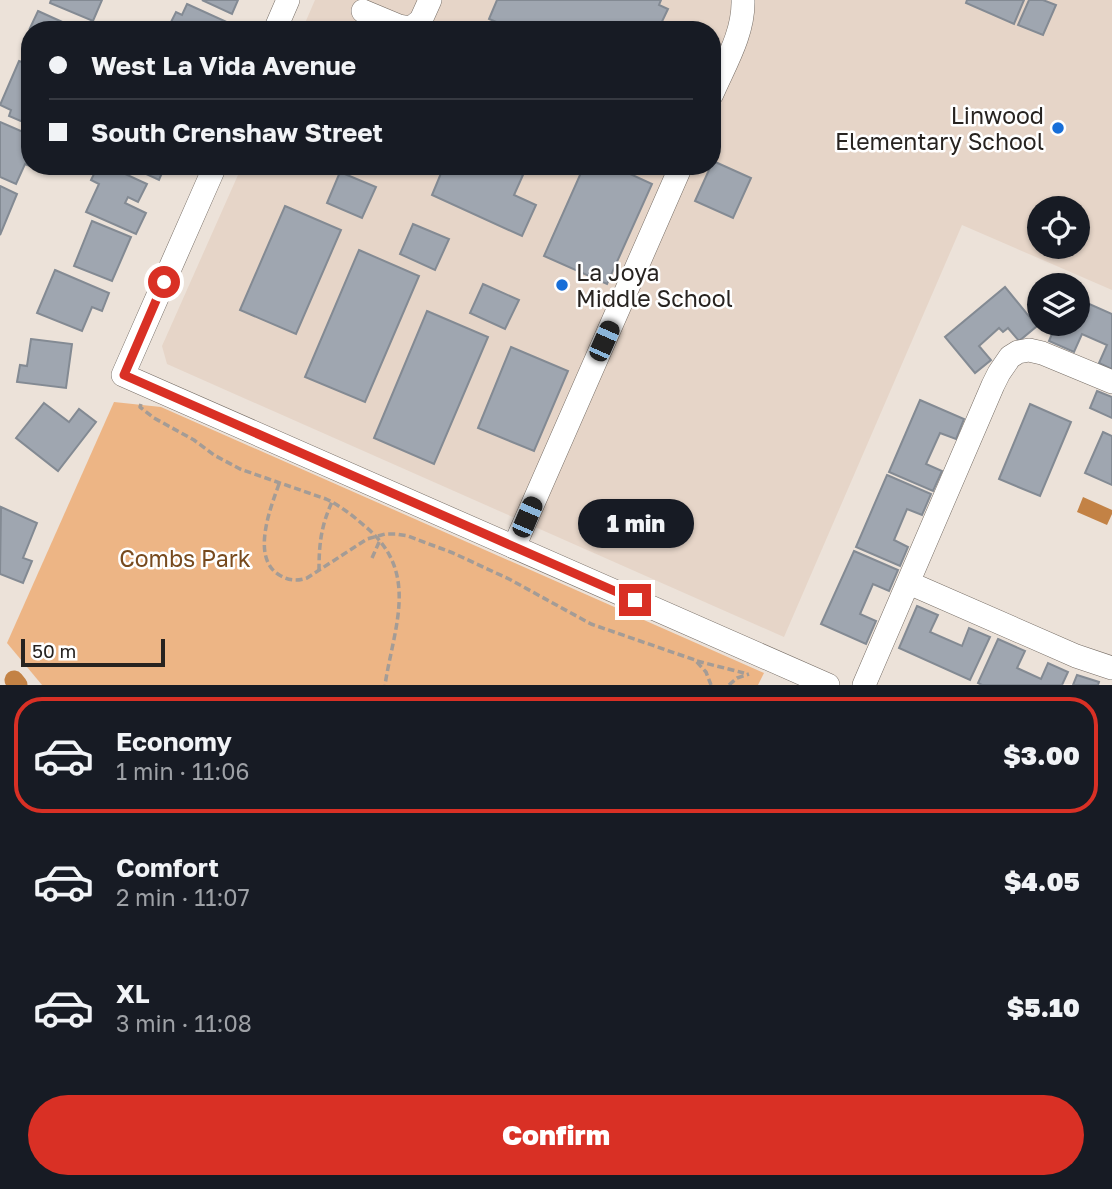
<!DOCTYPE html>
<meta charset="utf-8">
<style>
body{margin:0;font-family:"Golos Text",sans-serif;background:#20242c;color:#f1f3f6;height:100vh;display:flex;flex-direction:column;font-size:26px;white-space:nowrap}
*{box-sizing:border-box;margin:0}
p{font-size:23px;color:#9ea1a6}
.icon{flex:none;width:38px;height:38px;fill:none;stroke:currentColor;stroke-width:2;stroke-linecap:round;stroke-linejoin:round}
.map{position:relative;height:685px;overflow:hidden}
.panel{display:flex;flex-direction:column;background:#171b24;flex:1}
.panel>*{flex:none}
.hud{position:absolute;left:21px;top:21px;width:700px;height:154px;border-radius:28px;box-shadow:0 2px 5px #0004;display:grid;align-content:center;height:154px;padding:0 28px;background:#171b24}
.buttons{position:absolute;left:1027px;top:196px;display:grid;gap:14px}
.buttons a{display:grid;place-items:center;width:63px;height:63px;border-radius:50%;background:#171b24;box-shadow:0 2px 5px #0004;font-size:35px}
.scale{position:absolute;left:21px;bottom:18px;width:144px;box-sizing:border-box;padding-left:7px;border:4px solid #272320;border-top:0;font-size:19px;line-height:24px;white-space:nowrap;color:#272320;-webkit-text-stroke:5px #fff;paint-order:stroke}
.end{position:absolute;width:32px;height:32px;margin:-16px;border:9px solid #d93025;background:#fff;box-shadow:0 0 0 4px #fff}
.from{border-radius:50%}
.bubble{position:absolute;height:49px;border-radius:24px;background:#171b24;box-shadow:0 2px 5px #0004;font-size:23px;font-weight:800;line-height:49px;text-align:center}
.car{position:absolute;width:21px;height:42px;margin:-21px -10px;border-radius:9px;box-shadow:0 0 5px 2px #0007;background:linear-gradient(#222 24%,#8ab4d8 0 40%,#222 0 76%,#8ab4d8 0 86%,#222 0)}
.hud b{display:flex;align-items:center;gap:24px;height:66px;font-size:26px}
.hud b+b{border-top:2px solid #363941}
.hud i{width:18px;height:18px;background:#f1f3f6}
ul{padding:12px 0 0;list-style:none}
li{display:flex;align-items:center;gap:21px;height:116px;margin:0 14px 10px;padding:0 14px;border:4px solid transparent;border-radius:28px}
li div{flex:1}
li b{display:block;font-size:26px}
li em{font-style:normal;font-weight:800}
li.current{border-color:#d93025}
li>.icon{width:63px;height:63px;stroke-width:1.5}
.action{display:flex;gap:14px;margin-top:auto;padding:14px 28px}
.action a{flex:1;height:80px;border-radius:42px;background:#d93025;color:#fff;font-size:28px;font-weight:800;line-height:80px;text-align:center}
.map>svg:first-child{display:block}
.built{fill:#e6d5c8;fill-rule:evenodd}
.green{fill:#edb585}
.water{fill:#c38245}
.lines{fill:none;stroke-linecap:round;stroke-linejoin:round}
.canal{stroke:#c38245;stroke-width:19}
.building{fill:#9fa6b0;stroke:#838a93;stroke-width:2}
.minor-casing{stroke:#766d65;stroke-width:24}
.path{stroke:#a49c96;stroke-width:3.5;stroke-dasharray:7 3.5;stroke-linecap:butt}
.minor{stroke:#fff;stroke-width:23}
.route{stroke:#d93025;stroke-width:9}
.poi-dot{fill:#176ed8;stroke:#fff;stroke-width:2.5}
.labels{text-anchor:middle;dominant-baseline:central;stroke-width:5;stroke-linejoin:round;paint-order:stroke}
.poi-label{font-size:23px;fill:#272320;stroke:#fff;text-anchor:end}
.park-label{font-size:23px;fill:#774a1e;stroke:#fff}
</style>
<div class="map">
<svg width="1112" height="685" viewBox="0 0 1112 685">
<rect width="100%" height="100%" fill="#ece2d9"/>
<path class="built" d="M 315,0 L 1112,0 L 1112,290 L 962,225 L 784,637 L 167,364 L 162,346 L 242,166 L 712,166 L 712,30 L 302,30 ZM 1040,208 L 1078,208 L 1078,247 L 1040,247 Z"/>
<path class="green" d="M 114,402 L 161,407 L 764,673 L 758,685 L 42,685 L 7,643 Z"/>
<path class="water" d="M 1083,497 L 1112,510 L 1112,514 L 1107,525 L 1077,512 Z"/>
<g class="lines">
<path class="canal" d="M 14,680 L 18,685"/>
</g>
<g class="building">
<path d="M 51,0 L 102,0 L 93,21 L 50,3 Z"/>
<path d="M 202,0 L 238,0 L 232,14 Z"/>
<path d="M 497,0 L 661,0 L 659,5 L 668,9 L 658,30 L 502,30 L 504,25 L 489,19 Z"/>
<path d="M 967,0 L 1024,0 L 1014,24 L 966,3 Z"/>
<path d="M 1029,0 L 1043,0 L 1056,5 L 1043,35 L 1018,25 Z"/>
<path d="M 187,4 L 229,23 L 227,30 L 167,30 L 176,12 L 182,15 Z"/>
<path d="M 38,11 L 80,30 L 30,28 Z"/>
<path d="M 19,61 L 30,65 L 30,125 L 9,116 L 11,110 L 0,105 Z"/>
<path d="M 0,122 L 30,135 L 30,166 L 25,164 L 16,184 L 0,177 Z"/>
<path d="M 713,161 L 751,178 L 733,218 L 695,201 Z"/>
<path d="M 98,166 L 108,166 L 147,184 L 138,202 L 128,197 L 125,203 L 146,213 L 136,234 L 86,212 L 99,184 L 91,180 Z"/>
<path d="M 129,166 L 165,166 L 159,180 Z"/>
<path d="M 444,166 L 449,166 L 463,172 L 465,166 L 505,166 L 523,175 L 514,195 L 536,205 L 522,236 L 432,195 Z"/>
<path d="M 584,166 L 613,166 L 652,184 L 607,284 L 544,256 Z"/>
<path d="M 340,172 L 376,187 L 362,218 L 327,203 Z"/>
<path d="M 0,186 L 17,194 L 0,235 Z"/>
<path d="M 285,206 L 341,230 L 296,334 L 240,310 Z"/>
<path d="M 92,221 L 131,237 L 112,281 L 74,266 Z"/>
<path d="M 413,224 L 449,239 L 435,270 L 400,254 Z"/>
<path d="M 359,250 L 419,276 L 365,402 L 305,377 Z"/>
<path d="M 55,270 L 109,293 L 102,311 L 92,307 L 82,331 L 37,313 Z"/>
<path d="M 483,284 L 519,300 L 505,329 L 470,313 Z"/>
<path d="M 1005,287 L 1037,326 L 1019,341 L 1008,328 L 1003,332 L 999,328 L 979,346 L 991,360 L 975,373 L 945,337 Z"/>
<path d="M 1078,299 L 1112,314 L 1112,369 L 1099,363 L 1107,345 L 1082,334 L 1074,352 L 1049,341 L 1056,324 L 1078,324 Z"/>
<path d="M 427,311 L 488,337 L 434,464 L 374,438 Z"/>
<path d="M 31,339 L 72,344 L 66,388 L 17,382 L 20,365 L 27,366 Z"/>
<path d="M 511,347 L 568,371 L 534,451 L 478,428 Z"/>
<path d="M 1097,391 L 1112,397 L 1112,418 L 1090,408 Z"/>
<path d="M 920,400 L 964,419 L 956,439 L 940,433 L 926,464 L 942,471 L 933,491 L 889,472 Z"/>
<path d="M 44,403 L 69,422 L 79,409 L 96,422 L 58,471 L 16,438 Z"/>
<path d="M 1030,404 L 1071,422 L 1040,496 L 999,479 Z"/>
<path d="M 1103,432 L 1112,436 L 1112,485 L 1085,473 Z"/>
<path d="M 887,475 L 931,494 L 922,515 L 907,509 L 894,540 L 908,547 L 900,566 L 856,547 Z"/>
<path d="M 1,507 L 37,523 L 23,558 L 32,561 L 23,583 L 0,574 Z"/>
<path d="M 854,551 L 898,570 L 889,591 L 873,584 L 860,614 L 876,621 L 866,644 L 821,624 Z"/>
<path d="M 917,606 L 938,615 L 930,632 L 962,646 L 969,628 L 990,637 L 970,680 L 899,648 Z"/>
<path d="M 998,639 L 1025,651 L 1017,668 L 1041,679 L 1048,663 L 1068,672 L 1062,685 L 982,685 L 978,683 Z"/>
<path d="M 1077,675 L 1099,682 L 1098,685 L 1073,685 Z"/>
</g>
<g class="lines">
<g class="minor-casing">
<g id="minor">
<path d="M 363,11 L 399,26 L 411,28 L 421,20 L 430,0"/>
<path d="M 275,30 L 288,0"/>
<path d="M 712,94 C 725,64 744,33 743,0"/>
<path d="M 215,166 L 123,375 L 828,685"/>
<path d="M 514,547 L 681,166"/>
<path d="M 909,583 L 1076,656 L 1112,668"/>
<path d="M 864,685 L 993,385 L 999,373 L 1010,357 L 1018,352 L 1029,350 L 1042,353 L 1112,382"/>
</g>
</g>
<g class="path">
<path d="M 141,404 L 140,407 L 154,418 L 194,440 L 214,455 L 240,469 L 326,499 C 341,506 353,516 366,527 C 420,573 394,626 385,685"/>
<path d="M 279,484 C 270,509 250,560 281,576 C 290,581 298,581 307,578 L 367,539 L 385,534 L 396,534 L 408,536 L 453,553 L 509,579 L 591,624 L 695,660 L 706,672 L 711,685"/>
<path d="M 372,558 L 380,540"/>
<path d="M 319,571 C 319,544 321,526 332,502"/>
<path d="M 697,661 L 744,673"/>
<path d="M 729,685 L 737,678 L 749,674"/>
</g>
<use href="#minor" class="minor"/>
</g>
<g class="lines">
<path class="route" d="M 164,282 L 124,375 L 635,600"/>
</g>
<g class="poi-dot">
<circle cx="1058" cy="128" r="7"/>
<circle cx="562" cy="285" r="7"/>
</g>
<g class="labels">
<g class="poi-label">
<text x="1044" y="115">Linwood<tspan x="1044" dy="26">Elementary School</tspan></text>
<text x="576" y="272" text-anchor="start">La Joya<tspan x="576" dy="26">Middle School</tspan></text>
</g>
<g class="park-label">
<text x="185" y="558">Combs Park</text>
</g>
</g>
</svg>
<div class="buttons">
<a><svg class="icon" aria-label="locate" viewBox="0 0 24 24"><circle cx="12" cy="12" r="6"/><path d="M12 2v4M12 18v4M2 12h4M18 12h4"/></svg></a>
<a><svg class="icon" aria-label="layers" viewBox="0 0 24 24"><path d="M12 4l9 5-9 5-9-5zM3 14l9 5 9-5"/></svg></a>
</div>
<div class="scale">50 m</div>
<i class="end from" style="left:164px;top:282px"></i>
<i class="end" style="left:635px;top:600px"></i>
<div class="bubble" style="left:578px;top:499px;width:116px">1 min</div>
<i class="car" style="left:604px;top:341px;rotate:24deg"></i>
<i class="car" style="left:527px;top:517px;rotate:23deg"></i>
<div class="hud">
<b><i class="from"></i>West La Vida Avenue</b>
<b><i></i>South Crenshaw Street</b>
</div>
</div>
<section class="panel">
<ul>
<li class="current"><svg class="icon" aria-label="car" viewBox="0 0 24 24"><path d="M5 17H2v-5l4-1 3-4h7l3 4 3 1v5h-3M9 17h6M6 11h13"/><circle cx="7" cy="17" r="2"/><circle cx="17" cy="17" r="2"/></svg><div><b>Economy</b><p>1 min · 11:06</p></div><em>$3.00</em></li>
<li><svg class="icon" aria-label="car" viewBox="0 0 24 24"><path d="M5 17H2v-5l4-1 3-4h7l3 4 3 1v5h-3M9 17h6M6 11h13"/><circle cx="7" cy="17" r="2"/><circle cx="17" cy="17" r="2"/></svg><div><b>Comfort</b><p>2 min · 11:07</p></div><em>$4.05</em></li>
<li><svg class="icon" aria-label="car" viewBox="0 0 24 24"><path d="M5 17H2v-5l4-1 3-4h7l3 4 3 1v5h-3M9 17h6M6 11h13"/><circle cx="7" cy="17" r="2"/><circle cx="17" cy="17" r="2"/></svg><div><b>XL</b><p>3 min · 11:08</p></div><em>$5.10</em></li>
</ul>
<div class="action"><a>Confirm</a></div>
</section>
